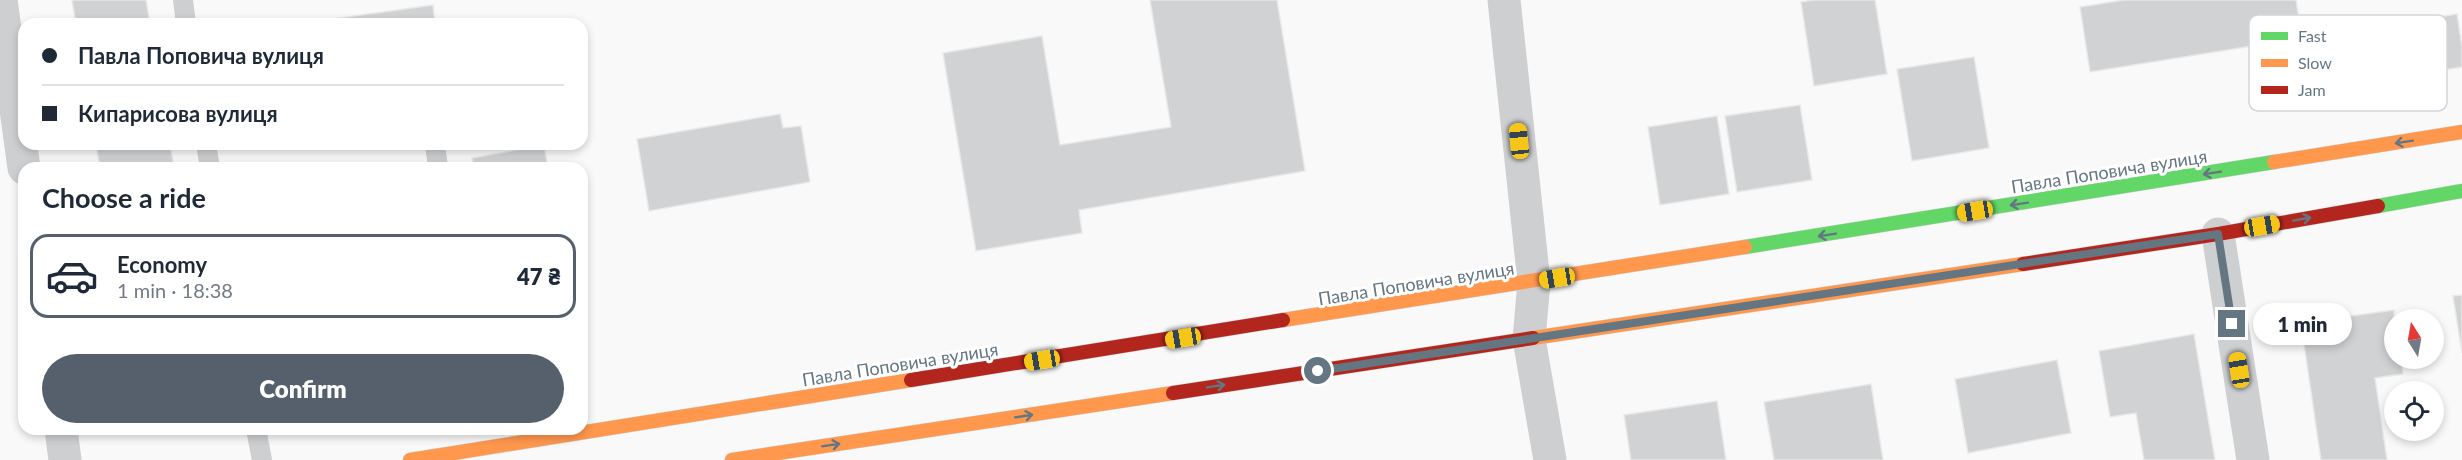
<!DOCTYPE html>
<meta charset="utf-8">
<style>
body{margin:0;font-family:Lato,sans-serif;background:#f6f6f7;color:#1f2937;height:100vh;display:flex;flex-direction:column;font-size:22px;white-space:nowrap}
*{box-sizing:border-box;margin:0}
p{font-size:20px;color:#747a83}
.icon{flex:none;width:33px;height:33px;fill:none;stroke:currentColor;stroke-width:2;stroke-linecap:round;stroke-linejoin:round}
.map{position:relative;flex:1;overflow:hidden}
.sheet{position:absolute;left:18px;top:162px;width:570px;height:273px;display:flex;flex-direction:column;background:#fff;border-radius:18px;box-shadow:0 3px 9px #0003}
.sheet>*{flex:none}
.hud{position:absolute;left:18px;top:18px;width:570px;height:132px;border-radius:18px;box-shadow:0 3px 9px #0003;display:grid;align-content:center;height:132px;padding:0 24px;background:#fff}
.needle{width:39px;rotate:349deg}
.fabs{position:absolute;left:2384px;top:309px;display:grid;gap:12px}
.fabs a{display:grid;place-items:center;width:60px;height:60px;border-radius:50%;background:#fff;box-shadow:0 3px 9px #0003;font-size:30px}
.end{position:absolute;width:27px;height:27px;margin:-14px;border:8px solid #657683;background:#fff;box-shadow:0 0 0 3px #fff}
.from{border-radius:50%}
.bubble{position:absolute;height:42px;border-radius:21px;background:#fff;box-shadow:0 3px 9px #0003;font-size:20px;font-weight:800;line-height:42px;text-align:center}
.car{position:absolute;width:18px;height:36px;margin:-18px -9px;border-radius:8px;box-shadow:0 0 4px 2px #0007;background:linear-gradient(#f5c518 24%,#345 0 40%,#f5c518 0 76%,#345 0 86%,#f5c518 0)}
.hud b{display:flex;align-items:center;gap:21px;height:57px;font-size:22px}
.hud b+b{border-top:2px solid #e0e1e3}
.hud i{width:15px;height:15px;background:#1f2937}
ul{padding:0;list-style:none}
li{display:flex;align-items:center;gap:18px;height:84px;margin:0 12px 9px;padding:0 12px;border:3px solid #e0e1e3;border-radius:18px}
li div{flex:1}
li b{display:block;font-size:22px}
li em{font-style:normal;font-weight:800}
li.selected{border-color:#56606c}
li>.icon{width:54px;height:54px;stroke-width:1.5}
h2{padding:0 24px;font-size:27px;line-height:72px}
.button{display:flex;gap:12px;margin-top:auto;padding:12px 24px}
.button a{flex:1;height:69px;border-radius:36px;background:#56606c;color:#fff;font-size:24px;font-weight:800;line-height:69px;text-align:center}
.map>svg:first-child{display:block}
.building{fill:#d0d2d3;stroke:#e8e8e8;stroke-width:1.5}
.lines{fill:none;stroke-linecap:round;stroke-linejoin:round}
.fast-casing{stroke:#d5d6d7;stroke-width:15}
.slow-casing{stroke:#d5d6d7;stroke-width:15}
.jam-casing{stroke:#d5d6d7;stroke-width:15}
.lane{stroke:#cecfd0;stroke-width:20}
.street{stroke:#cecfd0;stroke-width:33}
.fast{stroke:#63d668;stroke-width:14}
.slow{stroke:#ff974d;stroke-width:14}
.jam{stroke:#b3261e;stroke-width:14}
.oneway{stroke:#657683}
.route{stroke:#657683;stroke-width:8}
.labels{text-anchor:middle;dominant-baseline:central;stroke-width:6;stroke-linejoin:round;paint-order:stroke}
.street-label{font-size:18px;fill:#657683;stroke:#fff}
.key{fill:#fff;stroke:#d1d6da;stroke-width:1.5}
.key-label{font-size:16px;fill:#657683}
</style>
<div class="map">
<svg width="2462" height="460" viewBox="0 0 2462 460">
<rect width="100%" height="100%" fill="#f9f9f9"/>
<g class="building">
<path d="M 72,0 L 146,0 L 150,24 L 76,24 Z"/>
<path d="M 1150,0 L 1277,0 L 1305,171 L 1079,210 L 1082,233 L 976,251 L 943,53 L 1042,36 L 1060,145 L 1171,127 Z"/>
<path d="M 1813,0 L 1875,0 L 1887,74 L 1814,86 L 1801,2 Z"/>
<path d="M 2124,0 L 2296,0 L 2302,38 L 2090,72 L 2080,7 Z"/>
<path d="M 433,5 L 435,24 L 297,24 Z"/>
<path d="M 2457,14 L 2462,47 L 2462,67 L 2347,85 L 2338,33 Z"/>
<path d="M 1974,57 L 1989,148 L 1912,161 L 1897,69 Z"/>
<path d="M 1800,105 L 1812,180 L 1737,192 L 1725,116 Z"/>
<path d="M 780,114 L 783,128 L 801,126 L 810,182 L 649,211 L 637,139 Z"/>
<path d="M 1717,116 L 1729,194 L 1660,205 L 1648,127 Z"/>
<path d="M 96,144 L 170,144 L 174,168 L 100,168 Z"/>
<path d="M 544,145 L 548,168 L 474,168 L 472,158 Z"/>
<path d="M 2462,295 L 2462,353 L 2453,296 Z"/>
<path d="M 2394,310 L 2394,358 L 2401,358 L 2403,374 L 2375,378 L 2387,460 L 2321,460 L 2301,323 Z"/>
<path d="M 2194,334 L 2215,460 L 2144,460 L 2136,413 L 2110,417 L 2099,351 Z"/>
<path d="M 2057,360 L 2071,433 L 1968,453 L 1955,379 Z"/>
<path d="M 1871,384 L 1883,460 L 1774,460 L 1764,402 Z"/>
<path d="M 1717,401 L 1726,460 L 1631,460 L 1624,415 Z"/>
</g>
<g class="lines">
<g class="fast-casing">
<g id="fast">
<path d="M 2378,206 L 2462,191"/>
<path d="M 1745,247 L 2274,162"/>
</g>
</g>
<g class="slow-casing">
<g id="slow">
<path d="M 2274,162 L 2462,132"/>
<path d="M 1283,320 L 1745,247"/>
<path d="M 1533,338 L 2023,264"/>
<path d="M 410,460 L 911,380"/>
<path d="M 732,460 L 1173,393"/>
</g>
</g>
<g class="jam-casing">
<g id="jam">
<path d="M 2023,264 L 2218,234 L 2378,206"/>
<path d="M 911,380 L 1283,320"/>
<path d="M 1173,393 L 1533,338"/>
</g>
</g>
<g class="lane">
<path d="M 183,0 L 186,24"/>
<path d="M 206,144 L 210,168"/>
<path d="M 435,144 L 438,168"/>
<path d="M 256,429 L 262,460"/>
</g>
<g class="street">
<path d="M 1,0 L 24,168"/>
<path d="M 1504,0 L 1534,282 L 1529,339 L 1550,460"/>
<path d="M 2218,234 L 2253,460"/>
<path d="M 61,429 L 65,460"/>
</g>
<use href="#fast" class="fast"/>
<use href="#slow" class="slow"/>
<use href="#jam" class="jam"/>
</g>
<defs><path id="oneway-shaft" d="M-6 0H5M1.5-3L5.5 0L1.5 3" fill="none" stroke-width="1.6" stroke-linecap="round" stroke-linejoin="round" transform="scale(1.5)"/></defs>
<g class="oneway">
<use href="#oneway-shaft" transform="translate(2404 142) rotate(171)"/>
<use href="#oneway-shaft" transform="translate(2212 173) rotate(171)"/>
<use href="#oneway-shaft" transform="translate(2019 204) rotate(171)"/>
<use href="#oneway-shaft" transform="translate(2302 219) rotate(-10)"/>
<use href="#oneway-shaft" transform="translate(1827 235) rotate(171)"/>
<use href="#oneway-shaft" transform="translate(1216 386) rotate(-9)"/>
<use href="#oneway-shaft" transform="translate(1024 416) rotate(-9)"/>
<use href="#oneway-shaft" transform="translate(831 445) rotate(-9)"/>
</g>
<g class="lines">
<path class="route" d="M 1318,371 L 2218,234 L 2232,324"/>
</g>
<g class="labels">
<g class="street-label">
<text transform="translate(2109 171) rotate(-9)">Павла Поповича вулиця</text>
<text transform="translate(1416 283) rotate(-9)">Павла Поповича вулиця</text>
<text transform="translate(900 364) rotate(-9)">Павла Поповича вулиця</text>
</g>
</g>
<rect x="2249" y="15" width="198" height="96" rx="9" class="key"/>
<rect x="2261" y="32" width="27" height="8" fill="#63d668"/>
<rect x="2261" y="59" width="27" height="8" fill="#ff974d"/>
<rect x="2261" y="86" width="27" height="8" fill="#b3261e"/>
<g class="key-label">
<text x="2298" y="42">Fast</text>
<text x="2298" y="69">Slow</text>
<text x="2298" y="96">Jam</text>
</g>
</svg>
<div class="fabs">
<a><svg class="needle" viewBox="-14 -14 28 28"><path d="M0-13l5 13h-10z" fill="#e53935"/><path d="M0 13l5-13h-10z" fill="#747a83"/></svg></a>
<a><svg class="icon" aria-label="locate" viewBox="0 0 24 24"><circle cx="12" cy="12" r="6"/><path d="M12 2v4M12 18v4M2 12h4M18 12h4"/></svg></a>
</div>
<i class="end from" style="left:1318px;top:371px"></i>
<i class="end" style="left:2232px;top:324px"></i>
<div class="bubble" style="left:2253px;top:303px;width:99px">1 min</div>
<i class="car" style="left:1519px;top:141px;rotate:354deg"></i>
<i class="car" style="left:1975px;top:211px;rotate:261deg"></i>
<i class="car" style="left:2262px;top:226px;rotate:80deg"></i>
<i class="car" style="left:1557px;top:278px;rotate:261deg"></i>
<i class="car" style="left:1183px;top:338px;rotate:261deg"></i>
<i class="car" style="left:1042px;top:360px;rotate:261deg"></i>
<i class="car" style="left:2239px;top:370px;rotate:351deg"></i>
<div class="hud">
<b><i class="from"></i>Павла Поповича вулиця</b>
<b><i></i>Кипарисова вулиця</b>
</div>
<section class="sheet">
<h2>Choose a ride</h2>
<ul>
<li class="selected"><svg class="icon" aria-label="car" viewBox="0 0 24 24"><path d="M5 17H2v-5l4-1 3-4h7l3 4 3 1v5h-3M9 17h6M6 11h13"/><circle cx="7" cy="17" r="2"/><circle cx="17" cy="17" r="2"/></svg><div><b>Economy</b><p>1 min · 18:38</p></div><em>47 ₴</em></li>
</ul>
<div class="button"><a>Confirm</a></div>
</section>
</div>
